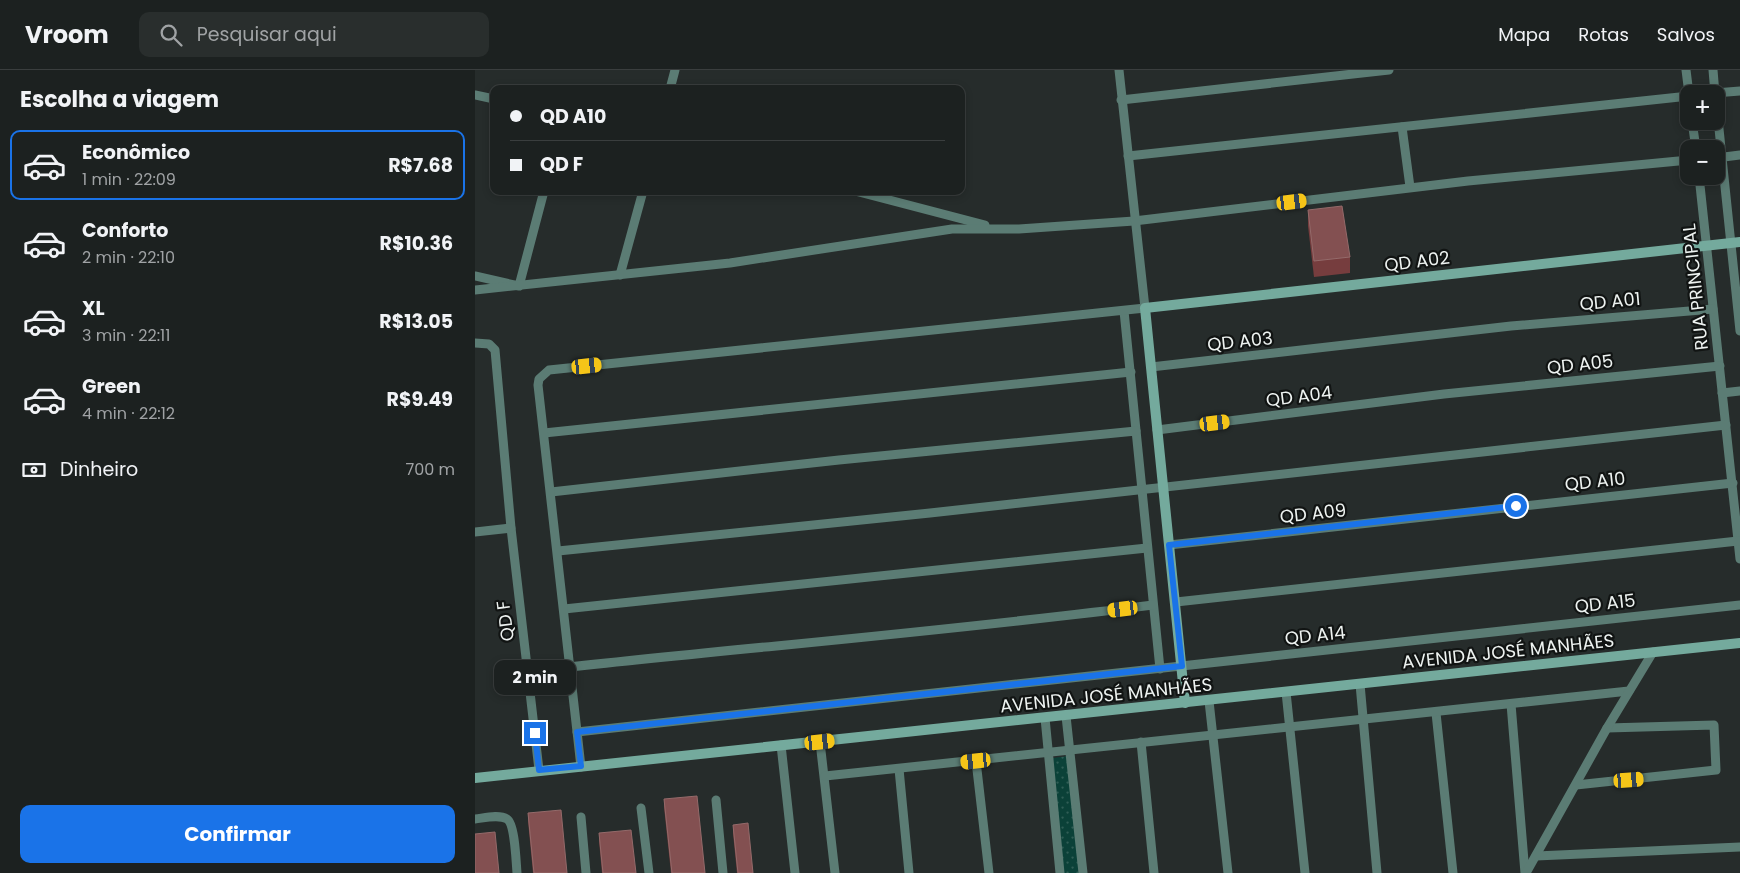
<!DOCTYPE html>
<html lang="pt">
<meta charset="utf-8">
<style>
body{margin:0;font-family:Poppins,sans-serif;background:#292e2d;color:#f1f3f6;height:100vh;display:flex;flex-direction:column;font-size:19px;white-space:nowrap}
*{box-sizing:border-box;margin:0}
p{font-size:16px;color:#a0a3a5}
.icon{flex:none;width:28px;height:28px;fill:none;stroke:currentColor;stroke-width:2;stroke-linecap:round;stroke-linejoin:round}
.map{position:relative;flex:1;overflow:hidden}
.panel{display:flex;flex-direction:column;background:#1c2120;width:475px}
.panel>*{flex:none}
.hud{position:absolute;left:15px;top:15px;width:475px;height:110px;border-radius:10px;box-shadow:0 2px 8px #0003,0 0 0 1px #3a3e3e;display:grid;align-content:center;height:110px;padding:0 20px;background:#1c2120}
.buttons{position:absolute;left:1205px;top:15px;display:grid;gap:10px}
.buttons a{display:grid;place-items:center;width:45px;height:45px;border-radius:10px;background:#1c2120;box-shadow:0 2px 8px #0003,0 0 0 1px #3a3e3e;font-size:25px}
.end{position:absolute;width:22px;height:22px;margin:-11px;border:6px solid #1a73e8;background:#fff;box-shadow:0 0 0 2px #fff}
.from{border-radius:50%}
.bubble{position:absolute;height:35px;border-radius:10px;background:#1c2120;box-shadow:0 2px 8px #0003,0 0 0 1px #3a3e3e;font-size:16px;font-weight:700;line-height:35px;text-align:center}
.car{position:absolute;width:15px;height:30px;margin:-15px -8px;border-radius:6px;box-shadow:0 0 4px 1px #0007;background:linear-gradient(#f5c518 24%,#345 0 40%,#f5c518 0 76%,#345 0 86%,#f5c518 0)}
.hud b{display:flex;align-items:center;gap:18px;height:48px;font-size:19px}
.hud b+b{border-top:1px solid #3a3e3e}
.hud i{width:12px;height:12px;background:#f1f3f6}
ul{padding:0;list-style:none}
li{display:flex;align-items:center;gap:15px;height:70px;margin:0 10px 8px;padding:0 10px;border:2px solid transparent;border-radius:10px}
li div{flex:1}
li b{display:block;font-size:19px}
li em{font-style:normal;font-weight:700}
li.active{border-color:#1a73e8}
li>.icon{width:45px;height:45px;stroke-width:1.5}
h2{padding:0 20px;font-size:22px;line-height:60px}
.pay{display:flex;align-items:center;gap:12px;height:55px;padding:0 20px;font-size:19px}
.pay p{margin-inline-start:auto}
.primary-button{display:flex;gap:10px;margin-top:auto;padding:10px 20px}
.primary-button a{flex:1;height:58px;border-radius:10px;background:#1a73e8;color:#fff;font-size:20px;font-weight:700;line-height:58px;text-align:center}
header{display:flex;align-items:center;gap:30px;box-sizing:border-box;height:70px;padding:0 25px;background:#1c2120;border-bottom:1px solid #3a3e3e}
header strong{font-size:24px}
nav{display:flex;gap:28px;margin-inline-start:auto;font-size:18px}
.search{width:350px;height:45px;background:#292e2d;display:flex;align-items:center;gap:12px;box-sizing:border-box;padding:0 18px;border-radius:10px;color:#a0a3a5;font-size:19px}
main{display:flex;flex:1;min-height:0}
.map>svg:first-child{display:block}
.grass{fill:url(#grass-dots)}
.lines{fill:none;stroke-linecap:round;stroke-linejoin:round}
.street{stroke:#5b7c74;stroke-width:9}
.secondary{stroke:#74aa9d;stroke-width:10}
.wall{fill:#763d3e}
.building{fill:#835051;stroke:#946a6a}
.route{stroke:#1a73e8;stroke-width:6}
.labels{text-anchor:middle;dominant-baseline:central;stroke-width:4.5;stroke-linejoin:round;paint-order:stroke}
.street-label{font-size:18px;fill:#eef3f1;stroke:#111413}
</style>
<header>
<strong>Vroom</strong>
<div class="search"><svg class="icon" aria-label="search" viewBox="0 0 24 24"><circle cx="10" cy="10" r="6"/><path d="M15 15l6 6"/></svg>Pesquisar aqui</div>
<nav><a>Mapa</a><a>Rotas</a><a>Salvos</a></nav>
</header>
<main>
<section class="panel">
<h2>Escolha a viagem</h2>
<ul>
<li class="active"><svg class="icon" aria-label="car" viewBox="0 0 24 24"><path d="M5 17H2v-5l4-1 3-4h7l3 4 3 1v5h-3M9 17h6M6 11h13"/><circle cx="7" cy="17" r="2"/><circle cx="17" cy="17" r="2"/></svg><div><b>Econômico</b><p>1 min · 22:09</p></div><em>R$7.68</em></li>
<li><svg class="icon" aria-label="car" viewBox="0 0 24 24"><path d="M5 17H2v-5l4-1 3-4h7l3 4 3 1v5h-3M9 17h6M6 11h13"/><circle cx="7" cy="17" r="2"/><circle cx="17" cy="17" r="2"/></svg><div><b>Conforto</b><p>2 min · 22:10</p></div><em>R$10.36</em></li>
<li><svg class="icon" aria-label="car" viewBox="0 0 24 24"><path d="M5 17H2v-5l4-1 3-4h7l3 4 3 1v5h-3M9 17h6M6 11h13"/><circle cx="7" cy="17" r="2"/><circle cx="17" cy="17" r="2"/></svg><div><b>XL</b><p>3 min · 22:11</p></div><em>R$13.05</em></li>
<li><svg class="icon" aria-label="car" viewBox="0 0 24 24"><path d="M5 17H2v-5l4-1 3-4h7l3 4 3 1v5h-3M9 17h6M6 11h13"/><circle cx="7" cy="17" r="2"/><circle cx="17" cy="17" r="2"/></svg><div><b>Green</b><p>4 min · 22:12</p></div><em>R$9.49</em></li>
</ul>
<div class="pay"><svg class="icon" aria-label="cash" viewBox="0 0 24 24"><path d="M3 7h18v10H3z"/><circle cx="12" cy="12" r="2"/></svg>Dinheiro<p>700 m</p></div>
<div class="primary-button"><a>Confirmar</a></div>
</section>
<div class="map">
<svg width="1265" height="803" viewBox="0 0 1265 803">
<defs>
<pattern id="grass-dots" width="8" height="8" patternUnits="userSpaceOnUse" patternTransform="scale(1.25)"><rect width="8" height="8" fill="#0b4138"/><path d="M2 2h.1M6 6h.1" fill="none" stroke="#2f5d55" stroke-width="1.8" stroke-linecap="round"/></pattern>
</defs>
<rect width="100%" height="100%" fill="#262c2b"/>
<path class="grass" d="M 593,686 L 604,803 L 588,803 L 578,688 Z"/>
<g class="lines">
<g class="street">
<path d="M 1211,0 L 1214,24"/>
<path d="M 1238,0 L 1240,24"/>
<path d="M 195,19 L 200,0"/>
<path d="M 1240,23 L 1265,21"/>
<path d="M 0,25 L 19,29"/>
<path d="M 646,30 L 914,0"/>
<path d="M 1241,30 L 1265,261"/>
<path d="M 1217,51 L 1221,79"/>
<path d="M 927,57 L 935,117"/>
<path d="M 653,86 L 1214,26"/>
<path d="M 1241,88 L 1265,85"/>
<path d="M 1224,106 L 1265,489"/>
<path d="M 380,121 L 510,155"/>
<path d="M 145,205 L 168,121"/>
<path d="M 0,206 L 44,216 L 69,121"/>
<path d="M 0,220 L 255,193 L 477,159 L 544,159 L 659,151 L 993,111 L 1214,90"/>
<path d="M 649,241 L 685,599"/>
<path d="M 0,273 L 14,274 L 20,280 L 36,458 L 64,700"/>
<path d="M 676,297 L 1036,256 L 1238,239"/>
<path d="M 1247,323 L 1265,321"/>
<path d="M 682,360 L 969,324 L 1245,296"/>
<path d="M 69,363 L 656,302"/>
<path d="M 76,422 L 364,390 L 661,361"/>
<path d="M 0,462 L 36,458"/>
<path d="M 694,475 L 1258,413"/>
<path d="M 83,481 L 455,443 L 1251,355"/>
<path d="M 701,532 L 1263,471"/>
<path d="M 89,539 L 672,478"/>
<path d="M 94,597 C 289,576 484,560 678,535"/>
<path d="M 885,614 L 902,803"/>
<path d="M 811,622 L 830,803"/>
<path d="M 734,631 L 753,803"/>
<path d="M 1036,634 L 1050,803"/>
<path d="M 961,643 L 978,803"/>
<path d="M 591,646 L 608,803"/>
<path d="M 570,648 L 585,803"/>
<path d="M 102,662 L 1265,535"/>
<path d="M 345,672 L 360,803"/>
<path d="M 666,672 L 679,803"/>
<path d="M 306,675 L 320,803"/>
<path d="M 501,691 L 514,803"/>
<path d="M 106,697 L 63,315 L 64,309 L 74,300 L 670,238 L 644,0"/>
<path d="M 424,699 L 434,803"/>
<path d="M 350,706 L 1154,621"/>
<path d="M 1101,715 L 1241,700 L 1239,655 L 1132,658"/>
<path d="M 241,730 L 248,803"/>
<path d="M 166,738 L 174,803"/>
<path d="M 106,747 L 111,803"/>
<path d="M 0,749 C 9,748 24,744 32,749 C 40,754 41,792 42,803"/>
<path d="M 1061,786 L 1265,777"/>
<path d="M 1051,803 L 1132,658 L 1178,582"/>
</g>
<g class="secondary">
<path d="M 710,633 L 670,238 L 1265,172"/>
<path d="M 0,708 L 1265,573"/>
</g>
</g>
<g class="wall">
<path d="M 833,140 L 875,187 L 875,203 L 839,207 L 833,156 Z"/>
<path d="M 189,729 L 230,803 L 196,803 L 189,737 Z"/>
<path d="M 53,743 L 92,803 L 58,803 L 53,751 Z"/>
<path d="M 258,755 L 278,803 L 262,803 L 258,763 Z"/>
<path d="M 124,763 L 161,803 L 127,803 L 124,771 Z"/>
</g>
<g class="building">
<path d="M 867,136 L 875,187 L 839,191 L 833,140 Z"/>
<path d="M 222,726 L 230,803 L 197,803 L 189,729 Z"/>
<path d="M 86,740 L 92,803 L 59,803 L 53,743 Z"/>
<path d="M 273,753 L 278,803 L 263,803 L 258,755 Z"/>
<path d="M 156,760 L 161,803 L 128,803 L 124,763 Z"/>
<path d="M 20,762 L 24,803 L 0,803 L 0,764 Z"/>
</g>
<g class="lines">
<path class="route" d="M 60,663 L 64,700 L 106,696 L 102,662 L 707,596 L 694,475 L 1041,436"/>
</g>
<g class="labels">
<g class="street-label">
<text transform="translate(942 191) rotate(-7)">QD A02</text>
<text transform="translate(1220 217) rotate(-96)">RUA PRINCIPAL</text>
<text transform="translate(1135 231) rotate(-5)">QD A01</text>
<text transform="translate(765 271) rotate(-6)">QD A03</text>
<text transform="translate(1105 294) rotate(-6)">QD A05</text>
<text transform="translate(824 326) rotate(-7)">QD A04</text>
<text transform="translate(1120 411) rotate(-6)">QD A10</text>
<text transform="translate(838 443) rotate(-6)">QD A09</text>
<text transform="translate(1130 533) rotate(-6)">QD A15</text>
<text transform="translate(30 551) rotate(-97)">QD F</text>
<text transform="translate(840 565) rotate(-6)">QD A14</text>
<text transform="translate(1033 581) rotate(-6)">AVENIDA JOSÉ MANHÃES</text>
<text transform="translate(631 625) rotate(-6)">AVENIDA JOSÉ MANHÃES</text>
</g>
</g>
</svg>
<div class="buttons">
<a>+</a>
<a>−</a>
</div>
<i class="end from" style="left:1041px;top:436px"></i>
<i class="end" style="left:60px;top:663px"></i>
<div class="bubble" style="left:19px;top:590px;width:82px">2 min</div>
<i class="car" style="left:817px;top:132px;rotate:83deg"></i>
<i class="car" style="left:112px;top:296px;rotate:84deg"></i>
<i class="car" style="left:740px;top:353px;rotate:83deg"></i>
<i class="car" style="left:648px;top:539px;rotate:263deg"></i>
<i class="car" style="left:345px;top:672px;rotate:84deg"></i>
<i class="car" style="left:501px;top:691px;rotate:264deg"></i>
<i class="car" style="left:1154px;top:710px;rotate:86deg"></i>
<div class="hud">
<b><i class="from"></i>QD A10</b>
<b><i></i>QD F</b>
</div>
</div>
</main>
